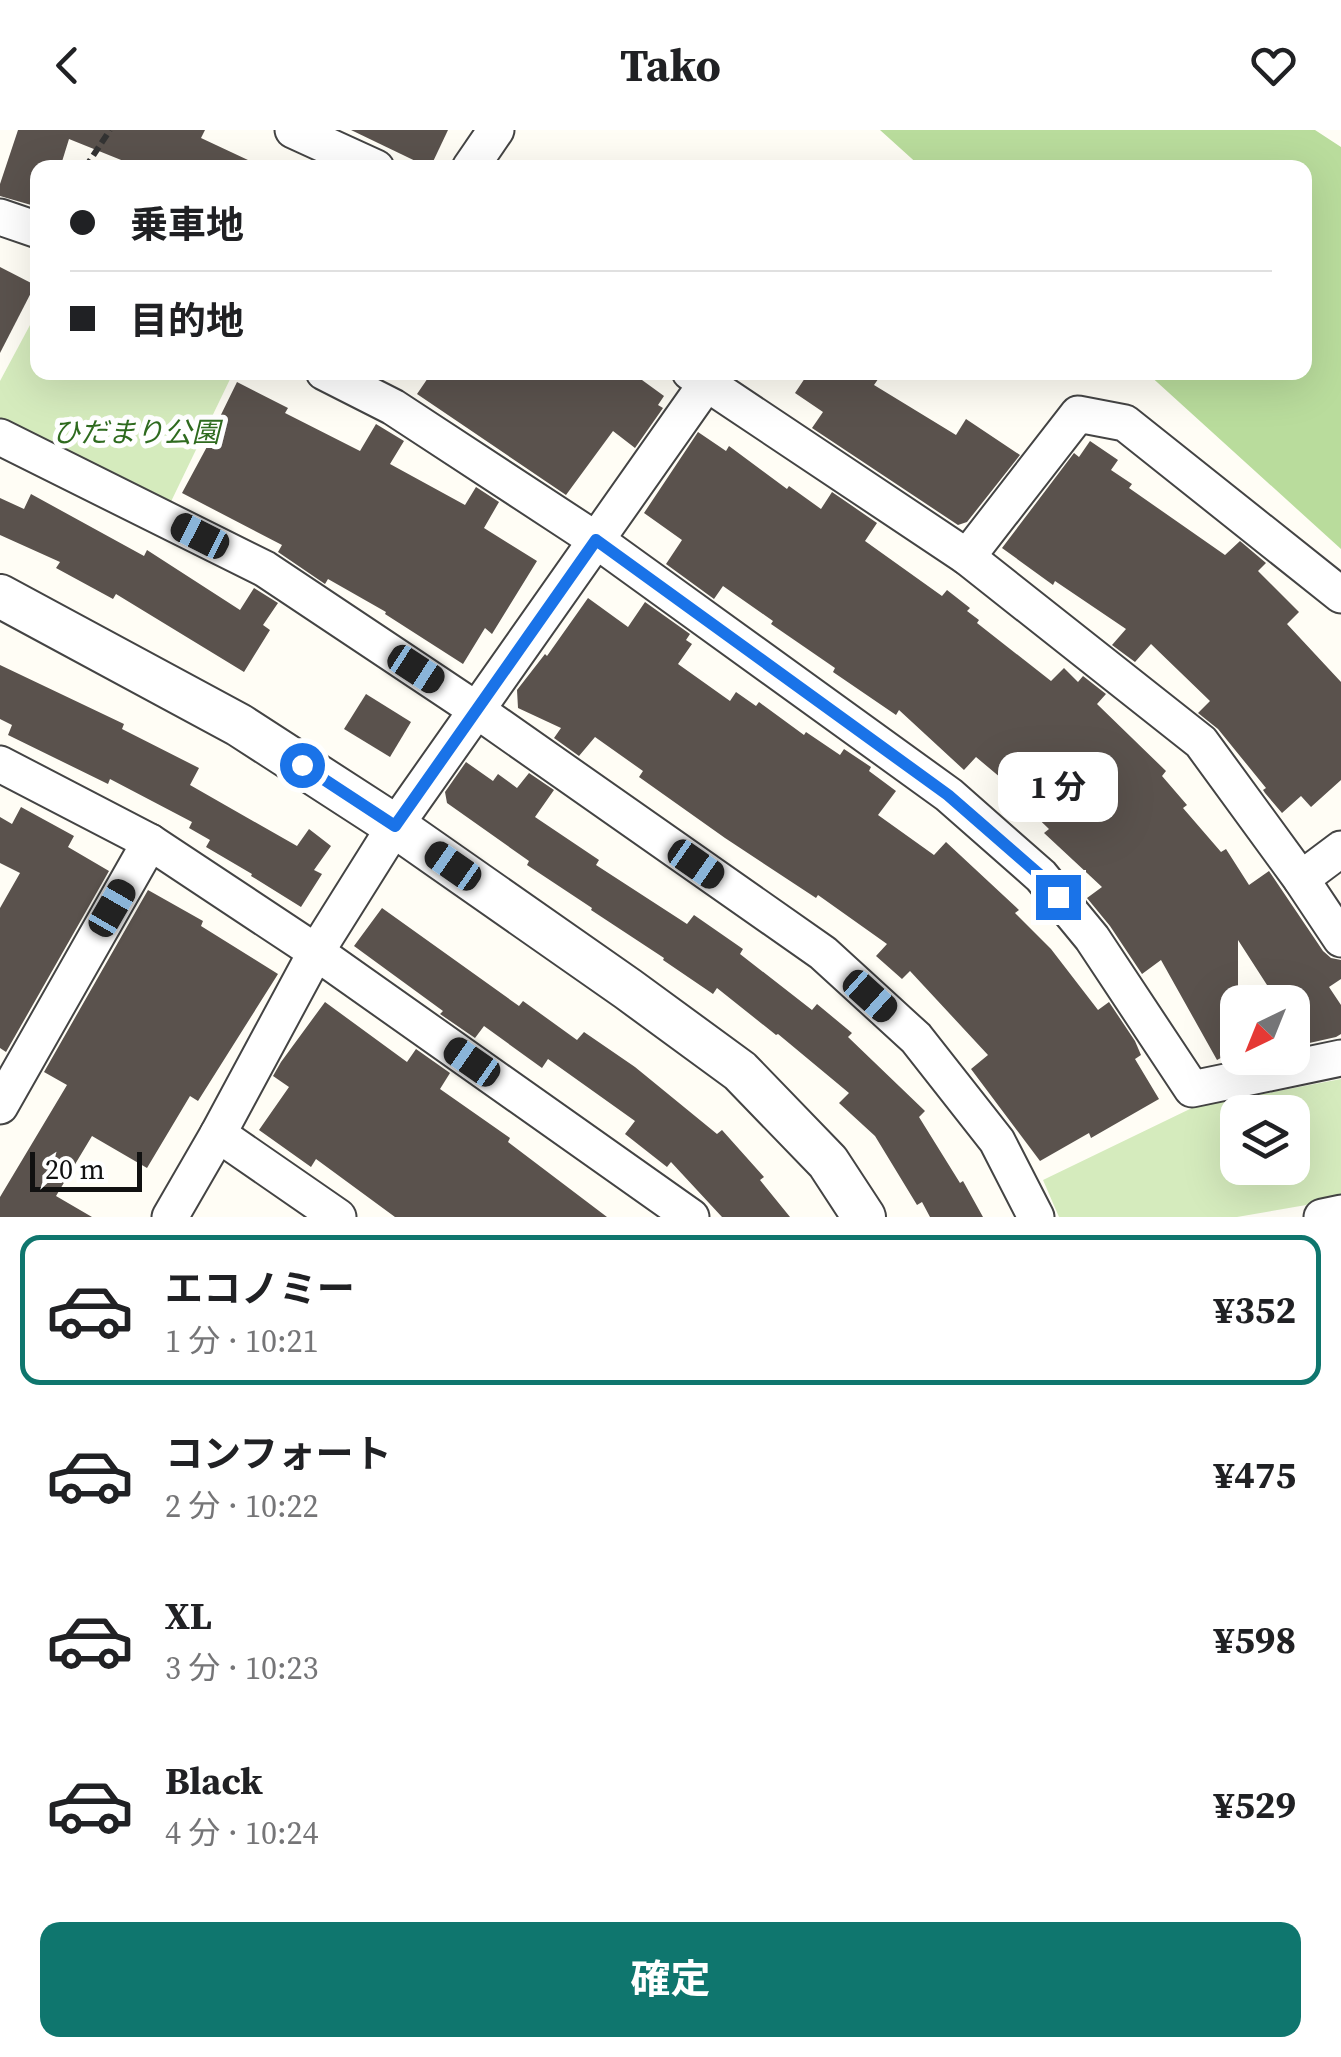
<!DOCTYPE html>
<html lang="ja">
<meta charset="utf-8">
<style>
body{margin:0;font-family:"Source Serif 4","Noto Sans JP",serif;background:#f2f2f2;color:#202124;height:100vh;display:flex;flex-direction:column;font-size:38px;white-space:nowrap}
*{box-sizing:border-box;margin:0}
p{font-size:32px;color:#757577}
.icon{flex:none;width:55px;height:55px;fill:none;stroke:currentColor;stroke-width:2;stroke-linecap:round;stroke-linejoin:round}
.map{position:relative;height:1087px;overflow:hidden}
.details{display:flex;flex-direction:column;background:#fff;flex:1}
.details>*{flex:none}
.banner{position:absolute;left:30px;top:30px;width:1282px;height:220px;border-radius:20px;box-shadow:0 10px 40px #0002;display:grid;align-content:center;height:220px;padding:0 40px;background:#fff}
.needle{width:65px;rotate:223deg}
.tools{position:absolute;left:1220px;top:855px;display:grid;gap:20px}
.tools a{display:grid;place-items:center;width:90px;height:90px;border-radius:20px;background:#fff;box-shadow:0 10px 40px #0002;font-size:50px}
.scale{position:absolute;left:30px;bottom:25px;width:112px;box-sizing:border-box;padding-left:10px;border:5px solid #111;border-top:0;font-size:28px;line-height:35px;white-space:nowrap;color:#111;-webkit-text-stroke:8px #fff;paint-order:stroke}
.end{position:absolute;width:45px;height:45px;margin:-22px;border:12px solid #1a73e8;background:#fff;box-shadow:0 0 0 5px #fff}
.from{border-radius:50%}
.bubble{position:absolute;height:70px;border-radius:20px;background:#fff;box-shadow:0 10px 40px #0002;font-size:32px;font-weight:700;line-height:70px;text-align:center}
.car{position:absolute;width:30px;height:60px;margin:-30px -15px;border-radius:12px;box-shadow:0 0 8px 2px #0007;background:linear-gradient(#222 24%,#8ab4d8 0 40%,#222 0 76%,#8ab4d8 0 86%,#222 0)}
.banner b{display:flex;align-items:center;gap:35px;height:95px;font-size:38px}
.banner b+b{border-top:2px solid #e0e0e0}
.banner i{width:25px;height:25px;background:#202124}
ul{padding:18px 0 0;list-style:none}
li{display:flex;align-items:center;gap:30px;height:150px;margin:0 20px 15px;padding:0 20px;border:5px solid transparent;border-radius:20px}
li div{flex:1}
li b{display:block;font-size:38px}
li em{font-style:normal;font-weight:700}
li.on{border-color:#0f766e}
li>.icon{width:90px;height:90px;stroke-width:1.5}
.primary-button{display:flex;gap:20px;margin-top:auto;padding:20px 40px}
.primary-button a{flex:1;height:115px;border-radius:20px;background:#0f766e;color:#fff;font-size:40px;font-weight:700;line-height:115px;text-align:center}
header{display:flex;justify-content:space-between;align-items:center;height:130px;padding:0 40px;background:#fff;font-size:45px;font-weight:700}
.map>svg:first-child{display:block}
.green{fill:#d5ebbd;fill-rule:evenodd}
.forest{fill:#b9dc9c}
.building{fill:#5a524d}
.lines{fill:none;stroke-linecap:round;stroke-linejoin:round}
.minor-casing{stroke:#444;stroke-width:39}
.tertiary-casing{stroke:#444;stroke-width:46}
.path{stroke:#333;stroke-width:6;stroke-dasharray:10 5;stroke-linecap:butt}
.minor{stroke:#fff;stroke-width:35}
.tertiary{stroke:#fff;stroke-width:42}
.route{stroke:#1a73e8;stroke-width:12}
.labels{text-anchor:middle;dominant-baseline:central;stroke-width:10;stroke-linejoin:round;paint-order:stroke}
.park-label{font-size:28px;font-style:italic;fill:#2f6b1f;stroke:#fff}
</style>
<header><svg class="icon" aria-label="back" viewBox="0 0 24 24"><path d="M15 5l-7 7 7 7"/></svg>Tako<svg class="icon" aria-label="heart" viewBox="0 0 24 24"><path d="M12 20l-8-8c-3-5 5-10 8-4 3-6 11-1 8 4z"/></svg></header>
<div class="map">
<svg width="1341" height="1087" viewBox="0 0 1341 1087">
<rect width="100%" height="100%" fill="#fffdf5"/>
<g class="green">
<path d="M 37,182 L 38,242 L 233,243 L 166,382 L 0,301 L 0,251 Z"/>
<path d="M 1341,949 L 1341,1069 L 1237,1087 L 1059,1087 L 1043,1050 L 1194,977 ZM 1238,982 L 1292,982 L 1292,1038 L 1238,1038 Z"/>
</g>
<path class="forest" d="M 880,0 L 1315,0 L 1341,17 L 1341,419 L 1147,243 L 1305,242 L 1305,38 L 921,37 Z"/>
<g class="building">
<path d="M 18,0 L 205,0 L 201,8 L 265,38 L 141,38 L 69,9 L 60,38 L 38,38 L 38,77 L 0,66 L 0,54 Z"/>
<path d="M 351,0 L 448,0 L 430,38 Z"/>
<path d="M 0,137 L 35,155 L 0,223 Z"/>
<path d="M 432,242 L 631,242 L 664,266 L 658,275 L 663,278 L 635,318 L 613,301 L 566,365 L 417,264 Z"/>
<path d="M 809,242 L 883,242 L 874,255 L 956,305 L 966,289 L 1020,325 L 967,392 L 958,395 L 812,298 L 823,282 L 795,263 Z"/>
<path d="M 237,252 L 288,278 L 285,283 L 360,321 L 376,294 L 404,311 L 390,334 L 465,375 L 476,357 L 499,372 L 484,398 L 537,431 L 492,504 L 485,498 L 463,534 L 385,484 L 386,482 L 328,449 L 325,454 L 278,422 L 282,415 L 182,363 L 216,300 L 214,299 Z"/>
<path d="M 698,302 L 726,321 L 729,316 L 787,359 L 789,356 L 821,379 L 832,362 L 877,393 L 865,411 L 942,466 L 947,460 L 970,478 L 967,481 L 979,490 L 977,493 L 1051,551 L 1064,538 L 1078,552 L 1083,546 L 1106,564 L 1097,574 L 1166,641 L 1162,646 L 1187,675 L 1183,678 L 1221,722 L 1226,719 L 1249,755 L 1269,741 L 1323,821 L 1331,828 L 1341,830 L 1341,849 L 1329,857 L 1341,875 L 1341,904 L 1336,907 L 1305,914 L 1292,894 L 1292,872 L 1278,872 L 1238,810 L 1238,919 L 1217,930 L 1161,830 L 1142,844 L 1110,796 L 1087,768 L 1102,757 L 1044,703 L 1049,699 L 1022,673 L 1026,669 L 976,627 L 964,640 L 899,580 L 896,585 L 833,542 L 835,538 L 771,494 L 773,491 L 723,456 L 714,469 L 666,434 L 682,410 L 644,383 Z"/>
<path d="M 1090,311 L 1118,330 L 1111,340 L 1132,354 L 1129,358 L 1225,425 L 1240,411 L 1266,433 L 1258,441 L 1299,482 L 1287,494 L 1341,552 L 1341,650 L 1311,677 L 1301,666 L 1282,683 L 1265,663 L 1263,660 L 1266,658 L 1218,599 L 1198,583 L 1210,571 L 1151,514 L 1135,532 L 1112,515 L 1126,499 L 1055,451 L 1053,455 L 1002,418 L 1074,323 L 1079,327 Z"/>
<path d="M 31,364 L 144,426 L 147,420 L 240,480 L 254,458 L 278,473 L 263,495 L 270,500 L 244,542 L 116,464 L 113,469 L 56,438 L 60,432 L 0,405 L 0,368 L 24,379 Z"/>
<path d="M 588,468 L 628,497 L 645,472 L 690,504 L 686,510 L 692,514 L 678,534 L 730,571 L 736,562 L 756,576 L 759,572 L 804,605 L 806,602 L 840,625 L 844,619 L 871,637 L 869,641 L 896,661 L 878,685 L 934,725 L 946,712 L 1019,780 L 1015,783 L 1051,819 L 1098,880 L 1109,872 L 1135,911 L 1141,925 L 1135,929 L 1159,969 L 1091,1008 L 1089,1003 L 1040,1031 L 971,939 L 988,925 L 910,841 L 902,849 L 876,826 L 887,814 L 818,765 L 816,768 L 725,708 L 639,647 L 643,641 L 595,607 L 579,626 L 554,608 L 561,598 L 518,578 L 517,560 L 545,524 L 547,526 Z"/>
<path d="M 0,535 L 124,594 L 122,599 L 199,638 L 190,655 L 297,716 L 309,699 L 331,716 L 314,740 L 322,744 L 301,777 L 251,746 L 252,744 L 206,717 L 210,710 L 189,698 L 192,692 L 110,649 L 108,654 L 8,605 L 12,595 L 0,589 Z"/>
<path d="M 366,564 L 411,592 L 390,627 L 344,599 Z"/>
<path d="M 466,632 L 493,651 L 498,644 L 517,658 L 529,643 L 554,660 L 535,687 L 599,730 L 596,735 L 687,794 L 694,785 L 743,819 L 740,824 L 812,880 L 817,874 L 852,903 L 848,907 L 925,981 L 919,987 L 960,1053 L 963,1051 L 983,1087 L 930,1087 L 922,1072 L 917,1075 L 875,1006 L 839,973 L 849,963 L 778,904 L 776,905 L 717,858 L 713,864 L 663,830 L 664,828 L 591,780 L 592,778 L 527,735 L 529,731 L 447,673 L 445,662 Z"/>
<path d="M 21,677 L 74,706 L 68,717 L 109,741 L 6,922 L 0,918 L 0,778 L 20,743 L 0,733 L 0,687 L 12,694 Z"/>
<path d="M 148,760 L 203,791 L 201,796 L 278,844 L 198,971 L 190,966 L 147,1038 L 92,1006 L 56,1066 L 92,1087 L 0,1087 L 0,1067 L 67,955 L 44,942 Z"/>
<path d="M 382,778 L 519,876 L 523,871 L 577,910 L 584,902 L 635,937 L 717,1004 L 722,1000 L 764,1047 L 760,1050 L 790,1087 L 722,1087 L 671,1032 L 667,1037 L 625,1004 L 635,991 L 548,929 L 542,938 L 484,896 L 475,908 L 440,884 L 443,881 L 354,816 Z"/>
<path d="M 325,872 L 407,932 L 416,919 L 450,943 L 440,959 L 510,1008 L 508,1012 L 607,1087 L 395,1087 L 316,1029 L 311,1037 L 259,1000 L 289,957 L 273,946 L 281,932 Z"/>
</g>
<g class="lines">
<g class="minor-casing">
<g id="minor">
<path d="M 293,0 L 376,38"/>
<path d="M 470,38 L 496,0"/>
<path d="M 0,87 L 38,100"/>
<path d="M 324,242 L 393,277 L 596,410 L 949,665 L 1041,746 L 1092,808 L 1192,959 L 1341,928"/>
<path d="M 690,242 L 967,427 L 1201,612 L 1301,749 L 1341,809"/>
<path d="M 0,307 L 265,439 L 475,579 L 823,823 L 916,908 L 997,1011 L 1036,1087"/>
<path d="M 967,427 L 1078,284 L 1125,293 L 1341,465"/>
<path d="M 0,634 L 150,712 L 316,822 L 691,1087"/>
<path d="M 1301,749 L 1341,719"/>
<path d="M 0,976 L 150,712"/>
<path d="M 218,1004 L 338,1087"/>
<path d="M 170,1087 L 218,1004 L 316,822 L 395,696 L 706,254"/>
<path d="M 1322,1087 L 1341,1083"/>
</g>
</g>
<g class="tertiary-casing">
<path id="tertiary" d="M 0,466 L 239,595 L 395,696 L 628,859 L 740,941 L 828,1032 L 864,1087"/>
</g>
<path class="path" d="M 85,38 L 110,0"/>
<use href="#minor" class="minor"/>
<use href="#tertiary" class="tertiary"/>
</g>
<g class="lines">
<path class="route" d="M 302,635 L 395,696 L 596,410 L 948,665 L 1041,746 L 1058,767"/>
</g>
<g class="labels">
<g class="park-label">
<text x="136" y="302">ひだまり公園</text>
</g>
</g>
</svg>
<div class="tools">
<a><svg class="needle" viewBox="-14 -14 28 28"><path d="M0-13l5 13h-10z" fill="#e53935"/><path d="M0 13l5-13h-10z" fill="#757577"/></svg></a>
<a><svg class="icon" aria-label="layers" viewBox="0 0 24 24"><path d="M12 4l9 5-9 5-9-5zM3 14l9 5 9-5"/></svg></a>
</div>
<div class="scale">20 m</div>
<i class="end from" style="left:302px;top:635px"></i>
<i class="end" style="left:1058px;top:767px"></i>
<div class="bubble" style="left:998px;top:622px;width:120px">1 分</div>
<i class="car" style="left:200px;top:406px;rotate:297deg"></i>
<i class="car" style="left:416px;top:539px;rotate:123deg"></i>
<i class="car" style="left:696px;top:734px;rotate:125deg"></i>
<i class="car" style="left:453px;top:736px;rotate:305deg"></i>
<i class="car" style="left:112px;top:778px;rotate:30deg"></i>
<i class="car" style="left:870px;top:866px;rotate:132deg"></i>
<i class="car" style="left:472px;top:932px;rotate:305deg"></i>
<div class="banner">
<b><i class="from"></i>乗車地</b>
<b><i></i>目的地</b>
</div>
</div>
<section class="details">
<ul>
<li class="on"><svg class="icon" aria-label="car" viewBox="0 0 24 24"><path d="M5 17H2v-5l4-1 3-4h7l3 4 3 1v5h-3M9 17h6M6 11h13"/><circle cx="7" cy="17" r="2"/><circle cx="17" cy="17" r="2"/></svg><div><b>エコノミー</b><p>1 分 · 10:21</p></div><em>¥352</em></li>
<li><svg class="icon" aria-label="car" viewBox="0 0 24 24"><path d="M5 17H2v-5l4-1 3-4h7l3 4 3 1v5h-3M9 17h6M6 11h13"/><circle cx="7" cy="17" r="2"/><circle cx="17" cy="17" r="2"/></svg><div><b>コンフォート</b><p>2 分 · 10:22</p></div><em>¥475</em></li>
<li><svg class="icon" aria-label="car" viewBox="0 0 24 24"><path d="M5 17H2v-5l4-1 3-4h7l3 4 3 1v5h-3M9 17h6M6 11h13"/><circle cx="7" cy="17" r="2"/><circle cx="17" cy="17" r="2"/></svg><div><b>XL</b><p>3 分 · 10:23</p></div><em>¥598</em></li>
<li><svg class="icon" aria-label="car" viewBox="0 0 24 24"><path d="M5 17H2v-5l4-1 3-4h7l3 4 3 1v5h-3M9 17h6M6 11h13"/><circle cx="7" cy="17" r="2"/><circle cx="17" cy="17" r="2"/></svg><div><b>Black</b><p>4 分 · 10:24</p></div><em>¥529</em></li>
</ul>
<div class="primary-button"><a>確定</a></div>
</section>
